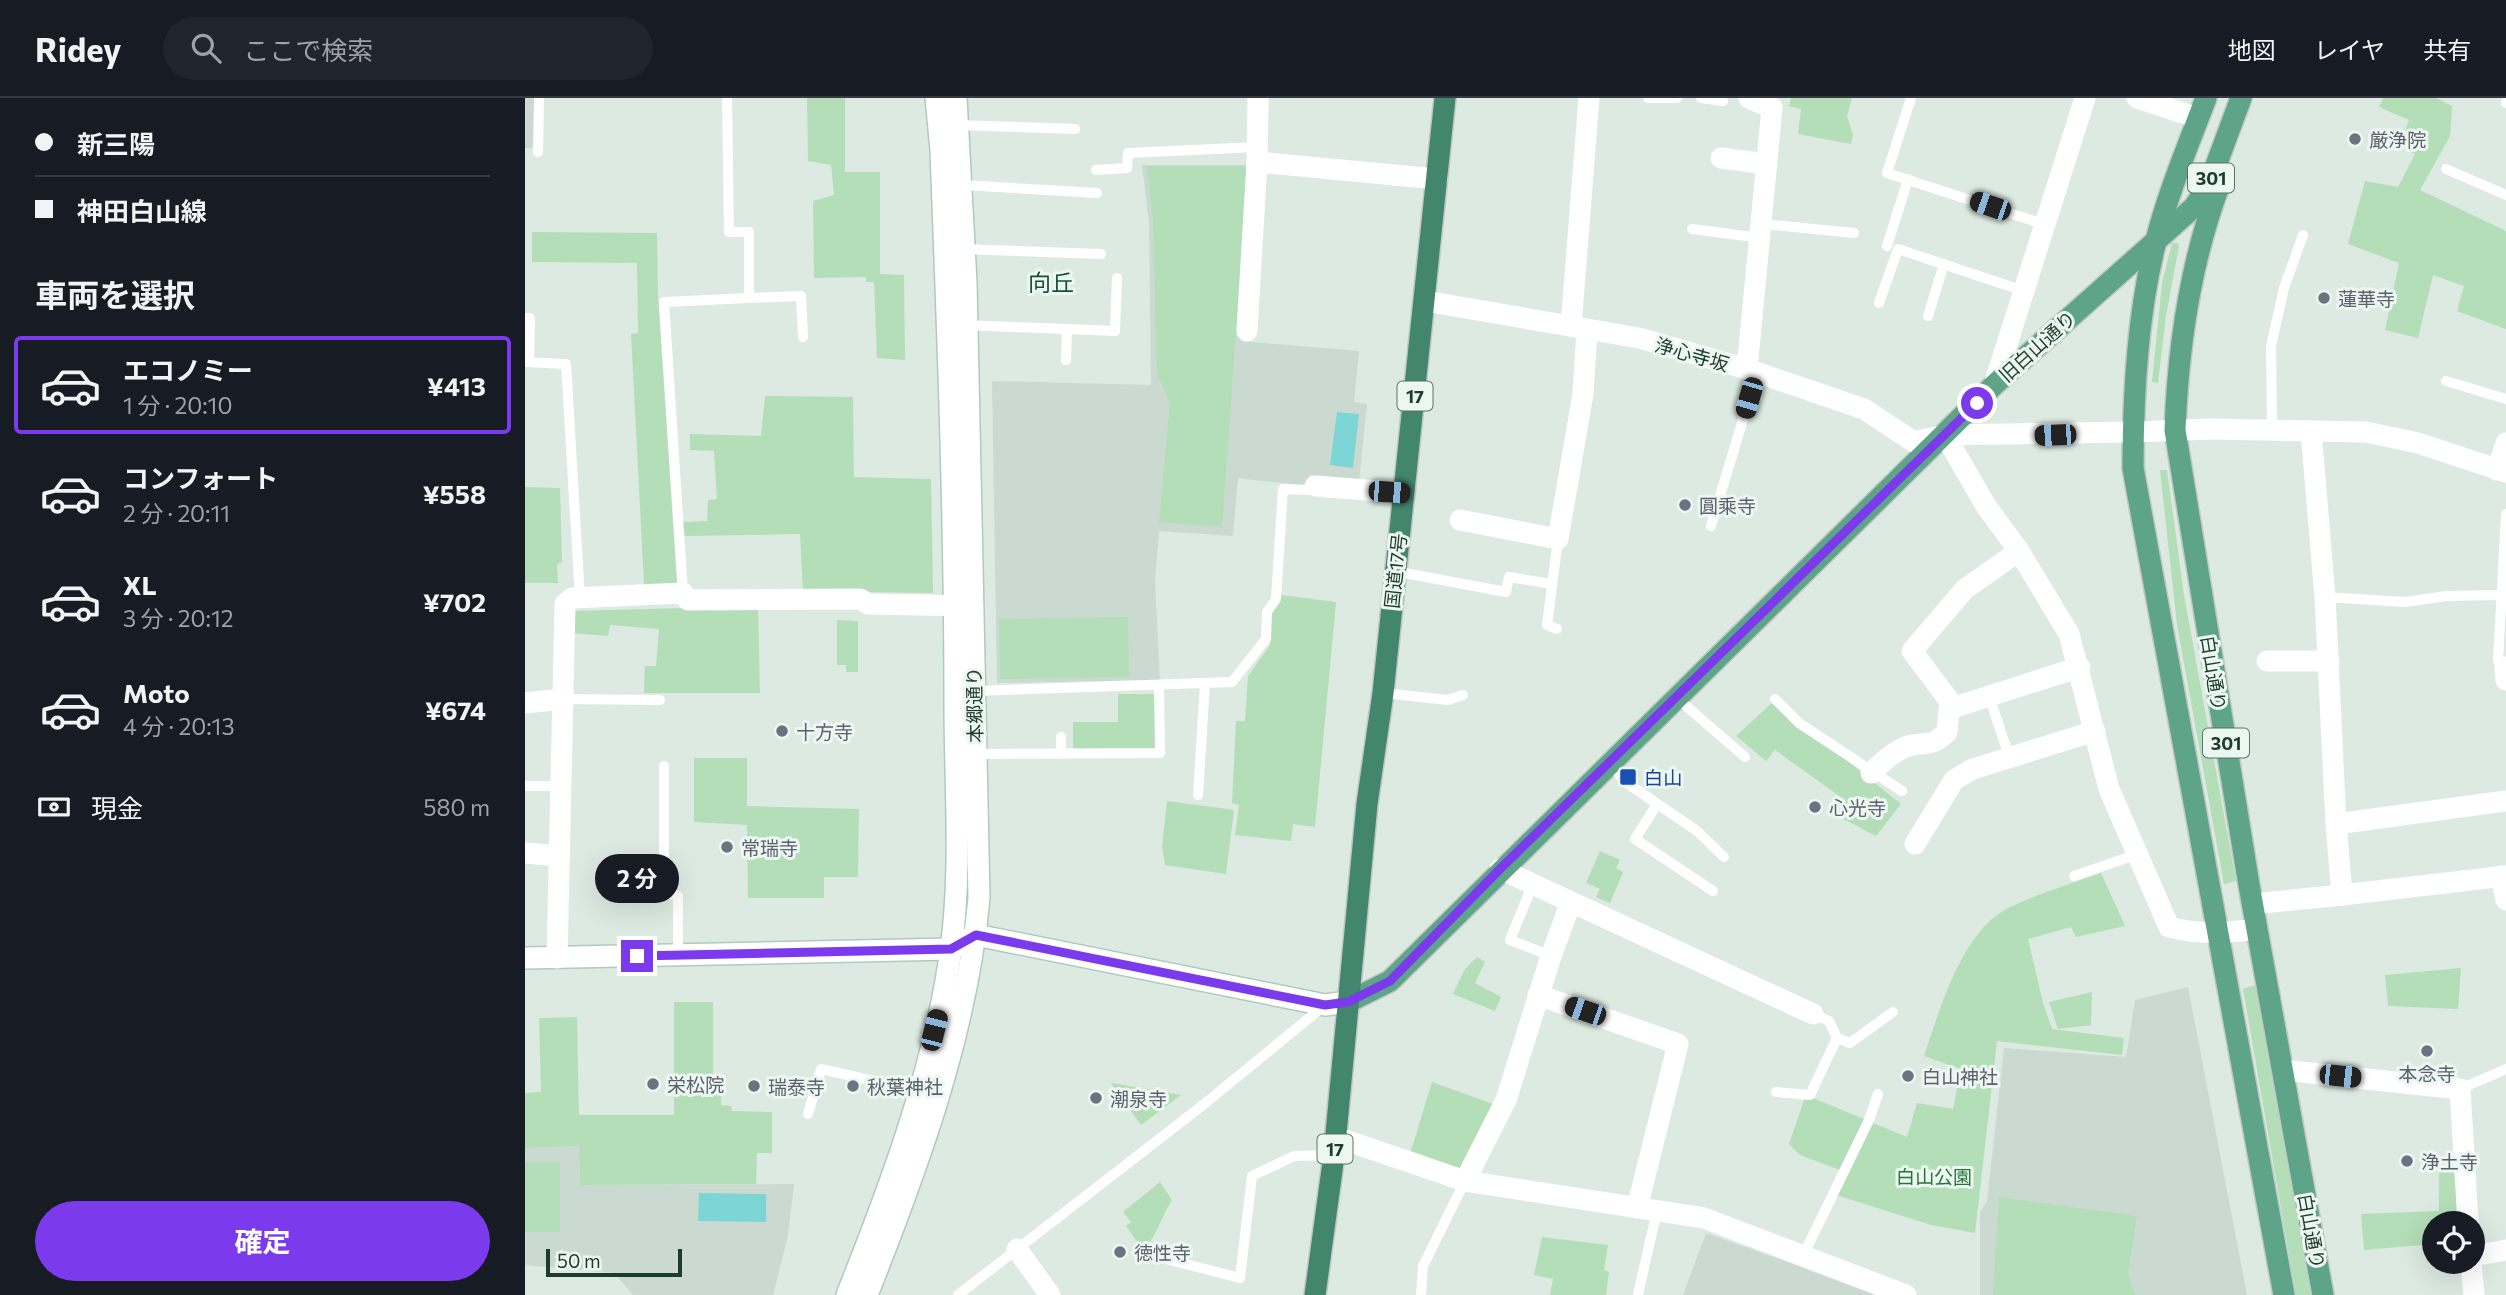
<!DOCTYPE html>
<html lang="ja">
<meta charset="utf-8">
<style>
body{margin:0;font-family:Commissioner,"Noto Sans JP",sans-serif;background:#20242c;color:#f1f3f6;height:100vh;display:flex;flex-direction:column;font-size:26px;white-space:nowrap}
*{box-sizing:border-box;margin:0}
p{font-size:23px;color:#9ea1a6}
.icon{flex:none;width:38px;height:38px;fill:none;stroke:currentColor;stroke-width:2;stroke-linecap:round;stroke-linejoin:round}
.map{position:relative;flex:1;overflow:hidden}
.side{display:flex;flex-direction:column;background:#171b24;width:525px}
.side>*{flex:none}
.hud{display:grid;align-content:center;height:154px;padding:0 35px;background:#171b24}
.controls{position:absolute;left:1897px;top:1113px;display:grid;gap:14px}
.controls a{display:grid;place-items:center;width:63px;height:63px;border-radius:50%;background:#171b24;box-shadow:0 7px 28px #0002;font-size:35px}
.scale{position:absolute;left:21px;bottom:18px;width:136px;box-sizing:border-box;padding-left:7px;border:4px solid #1d3b2f;border-top:0;font-size:19px;line-height:24px;white-space:nowrap;color:#1d3b2f;-webkit-text-stroke:5px #edf7f1;paint-order:stroke}
.end{position:absolute;width:32px;height:32px;margin:-16px;border:9px solid #7c3aed;background:#fff;box-shadow:0 0 0 4px #fff}
.from{border-radius:50%}
.bubble{position:absolute;height:49px;border-radius:24px;background:#171b24;box-shadow:0 7px 28px #0002;font-size:23px;font-weight:700;line-height:49px;text-align:center}
.car{position:absolute;width:21px;height:42px;margin:-21px -10px;border-radius:9px;box-shadow:0 0 5px 2px #0007;background:linear-gradient(#222 24%,#8ab4d8 0 40%,#222 0 76%,#8ab4d8 0 86%,#222 0)}
.hud b{display:flex;align-items:center;gap:24px;height:66px;font-size:26px}
.hud b+b{border-top:2px solid #363941}
.hud i{width:18px;height:18px;background:#f1f3f6}
ul{padding:0;list-style:none}
li{display:flex;align-items:center;gap:21px;height:98px;margin:0 14px 10px;padding:0 21px;border:4px solid transparent;border-radius:7px}
li div{flex:1}
li b{display:block;font-size:26px}
li em{font-style:normal;font-weight:700}
li.on{border-color:#7c3aed}
li>.icon{width:63px;height:63px;stroke-width:1.5}
h2{padding:0 35px;font-size:32px;line-height:84px}
.pay{display:flex;align-items:center;gap:18px;height:77px;padding:0 35px;font-size:26px}
.pay p{margin-inline-start:auto}
.primary-button{display:flex;gap:14px;margin-top:auto;padding:14px 35px}
.primary-button a{flex:1;height:80px;border-radius:42px;background:#7c3aed;color:#fff;font-size:28px;font-weight:700;line-height:80px;text-align:center}
header{display:flex;align-items:center;gap:42px;box-sizing:border-box;height:98px;padding:0 35px;background:#171b24;border-bottom:2px solid #363941}
header strong{font-size:33px}
nav{display:flex;gap:38px;margin-inline-start:auto;font-size:24px}
.search{width:490px;height:63px;background:#20242c;display:flex;align-items:center;gap:18px;box-sizing:border-box;padding:0 24px;border-radius:38px;color:#9ea1a6;font-size:26px}
main{display:flex;flex:1;min-height:0}
.map>svg:first-child{display:block}
.built{fill:#cbdad1}
.green{fill:#b3deb8}
.water{fill:#7ed5d6}
.lines{fill:none;stroke-linecap:round;stroke-linejoin:round}
.secondary-casing{stroke:#afcbbd;stroke-width:24}
.primary-casing{stroke:#c0c8c5;stroke-width:24}
.trunk-casing{stroke:#c0c8c5;stroke-width:24}
.service{stroke:#fff;stroke-width:10}
.minor{stroke:#fff;stroke-width:21}
.tertiary{stroke:#fff;stroke-width:21}
.secondary{stroke:#fff;stroke-width:21}
.primary{stroke:#5da488;stroke-width:21}
.trunk{stroke:#42866d;stroke-width:21}
.route{stroke:#7c3aed;stroke-width:9}
.worship-dot{fill:#6b7280;stroke:#edf7f1;stroke-width:2.5}
.transit-dot{fill:#1a4fb4;stroke:#edf7f1;stroke-width:2.5}
.labels{text-anchor:middle;dominant-baseline:central;stroke-width:6;stroke-linejoin:round;paint-order:stroke}
.shield{fill:#edf7f1;stroke:#5b7369;stroke-width:2}
.shield-label{font-size:18px;font-weight:bold;fill:#1d3b2f}
.worship-label{font-size:19px;fill:#5b616d;stroke:#edf7f1;text-anchor:start}
.street-label{font-size:19px;fill:#1d3b2f;stroke:#edf7f1}
.transit-label{font-size:19px;fill:#164399;stroke:#edf7f1;text-anchor:start}
.park-label{font-size:19px;fill:#247538;stroke:#edf7f1}
.quarter-label{font-size:23px;fill:#184e39;stroke:#edf7f1}
</style>
<header>
<strong>Ridey</strong>
<div class="search"><svg class="icon" aria-label="search" viewBox="0 0 24 24"><circle cx="10" cy="10" r="6"/><path d="M15 15l6 6"/></svg>ここで検索</div>
<nav><a>地図</a><a>レイヤ</a><a>共有</a></nav>
</header>
<main>
<section class="side">
<div class="hud">
<b><i class="from"></i>新三陽</b>
<b><i></i>神田白山線</b>
</div>
<h2>車両を選択</h2>
<ul>
<li class="on"><svg class="icon" aria-label="car" viewBox="0 0 24 24"><path d="M5 17H2v-5l4-1 3-4h7l3 4 3 1v5h-3M9 17h6M6 11h13"/><circle cx="7" cy="17" r="2"/><circle cx="17" cy="17" r="2"/></svg><div><b>エコノミー</b><p>1 分 · 20:10</p></div><em>¥413</em></li>
<li><svg class="icon" aria-label="car" viewBox="0 0 24 24"><path d="M5 17H2v-5l4-1 3-4h7l3 4 3 1v5h-3M9 17h6M6 11h13"/><circle cx="7" cy="17" r="2"/><circle cx="17" cy="17" r="2"/></svg><div><b>コンフォート</b><p>2 分 · 20:11</p></div><em>¥558</em></li>
<li><svg class="icon" aria-label="car" viewBox="0 0 24 24"><path d="M5 17H2v-5l4-1 3-4h7l3 4 3 1v5h-3M9 17h6M6 11h13"/><circle cx="7" cy="17" r="2"/><circle cx="17" cy="17" r="2"/></svg><div><b>XL</b><p>3 分 · 20:12</p></div><em>¥702</em></li>
<li><svg class="icon" aria-label="car" viewBox="0 0 24 24"><path d="M5 17H2v-5l4-1 3-4h7l3 4 3 1v5h-3M9 17h6M6 11h13"/><circle cx="7" cy="17" r="2"/><circle cx="17" cy="17" r="2"/></svg><div><b>Moto</b><p>4 分 · 20:13</p></div><em>¥674</em></li>
</ul>
<div class="pay"><svg class="icon" aria-label="cash" viewBox="0 0 24 24"><path d="M3 7h18v10H3z"/><circle cx="12" cy="12" r="2"/></svg>現金<p>580 m</p></div>
<div class="primary-button"><a>確定</a></div>
</section>
<div class="map">
<svg width="1981" height="1197" viewBox="0 0 1981 1197">
<rect width="100%" height="100%" fill="#ddeae2"/>
<g class="built">
<path d="M 0,0 L 11,0 L 11,44 L 6,50 L 0,50 Z"/>
<path d="M 617,67 L 724,67 L 716,243 L 834,253 L 829,304 L 842,306 L 834,383 L 784,377 L 783,388 L 713,380 L 708,438 L 634,433 L 630,483 L 635,582 L 472,585 L 467,283 L 626,287 L 624,125 Z"/>
<path d="M 1663,889 L 1722,1197 L 1455,1197 L 1455,1114 L 1462,1103 L 1479,950 L 1601,959 L 1610,902 Z"/>
<path d="M 54,1048 L 55,1087 L 269,1086 L 263,1137 L 248,1197 L 108,1197 L 89,1175 L 0,1167 L 0,1050 Z"/>
<path d="M 1181,1135 L 1259,1163 L 1350,1197 L 1158,1197 Z"/>
</g>
<g class="green">
<path d="M 282,0 L 320,0 L 320,74 L 355,74 L 355,176 L 379,177 L 380,262 L 352,260 L 349,184 L 341,184 L 341,179 L 289,180 L 288,103 L 309,97 L 306,67 L 283,63 Z"/>
<path d="M 1266,0 L 1327,0 L 1322,18 L 1328,37 L 1326,46 L 1273,36 L 1276,11 L 1264,8 Z"/>
<path d="M 1858,0 L 1911,0 L 1927,8 L 1925,38 L 1895,92 L 1981,133 L 1981,231 L 1932,213 L 1939,188 L 1908,177 L 1893,240 L 1860,232 L 1874,165 L 1823,146 L 1840,83 L 1873,89 L 1890,56 L 1881,51 L 1888,37 L 1880,33 L 1884,22 L 1854,9 Z"/>
<path d="M 622,68 L 723,68 L 697,429 L 634,424 L 645,304 L 632,276 L 628,122 Z"/>
<path d="M 7,134 L 132,135 L 133,199 L 152,486 L 119,486 L 106,236 L 113,235 L 112,165 L 7,164 Z"/>
<path d="M 1647,145 L 1653,145 L 1654,148 L 1641,218 L 1633,285 L 1627,284 L 1637,185 Z"/>
<path d="M 240,298 L 328,299 L 329,379 L 406,381 L 408,495 L 278,493 L 275,436 L 160,438 L 157,424 L 182,423 L 183,402 L 192,401 L 189,353 L 165,352 L 165,336 L 236,338 Z"/>
<path d="M 1635,372 L 1642,372 L 1659,497 L 1711,783 L 1699,786 L 1652,527 Z"/>
<path d="M 0,389 L 35,390 L 37,464 L 32,466 L 33,485 L 0,485 Z"/>
<path d="M 756,497 L 811,504 L 790,729 L 768,726 L 766,743 L 710,737 L 714,707 L 707,705 L 711,623 L 720,623 L 723,578 L 745,547 L 746,515 Z"/>
<path d="M 233,508 L 235,595 L 119,595 L 120,568 L 131,568 L 134,531 L 85,527 L 83,538 L 47,535 L 46,513 Z"/>
<path d="M 603,519 L 604,579 L 475,581 L 474,521 Z"/>
<path d="M 312,522 L 333,523 L 333,574 L 321,574 L 321,567 L 312,567 Z"/>
<path d="M 593,596 L 630,596 L 631,651 L 548,652 L 548,624 L 593,624 Z"/>
<path d="M 1249,603 L 1270,628 L 1309,652 L 1376,706 L 1351,738 L 1311,717 L 1320,702 L 1250,652 L 1241,663 L 1211,638 Z"/>
<path d="M 169,660 L 222,660 L 222,708 L 334,711 L 333,779 L 299,779 L 299,800 L 223,800 L 222,727 L 169,724 Z"/>
<path d="M 642,703 L 709,712 L 701,776 L 640,767 L 637,748 Z"/>
<path d="M 1075,753 L 1095,762 L 1091,770 L 1098,774 L 1085,805 L 1071,799 L 1075,791 L 1061,785 Z"/>
<path d="M 1576,775 L 1600,828 L 1551,839 L 1546,829 L 1503,841 L 1518,905 L 1527,931 L 1599,940 L 1597,957 L 1472,943 L 1450,1135 L 1406,1127 L 1308,1096 L 1320,1074 L 1275,1057 L 1264,1046 L 1279,1002 L 1288,1000 L 1382,1039 L 1392,1005 L 1428,1011 L 1436,971 L 1399,958 C 1415,911 1437,832 1485,809 C 1514,795 1546,786 1576,775 Z"/>
<path d="M 952,859 L 960,864 L 950,885 L 976,899 L 970,913 L 928,896 L 940,871 Z"/>
<path d="M 1936,870 L 1933,911 L 1863,908 L 1860,877 Z"/>
<path d="M 1730,887 L 1786,1197 L 1771,1197 L 1718,891 Z"/>
<path d="M 1567,894 L 1566,927 L 1533,931 L 1524,904 Z"/>
<path d="M 149,904 L 188,904 L 188,978 L 196,978 L 196,1007 L 206,1008 L 207,1013 L 247,1014 L 247,1055 L 232,1055 L 231,1086 L 55,1087 L 54,1048 L 0,1050 L 0,995 L 16,994 L 14,920 L 52,919 L 54,1017 L 149,1017 Z"/>
<path d="M 907,984 L 968,1006 L 938,1073 L 886,1053 Z"/>
<path d="M 586,985 L 587,985 L 656,997 L 616,1027 Z"/>
<rect x="0" y="1064" width="35" height="70"/>
<path d="M 1914,1074 L 1935,1074 L 1937,1125 L 1909,1125 L 1909,1146 L 1839,1152 L 1836,1116 L 1914,1113 Z"/>
<path d="M 635,1084 L 647,1102 C 637,1117 630,1142 618,1152 L 601,1128 L 606,1124 L 598,1114 Z"/>
<path d="M 1474,1099 L 1612,1118 L 1603,1174 L 1610,1197 L 1468,1197 Z"/>
<path d="M 1017,1139 L 1083,1147 L 1079,1172 L 1084,1174 L 1081,1197 L 1025,1197 L 1028,1181 L 1009,1177 Z"/>
</g>
<g class="water">
<path d="M 812,314 L 834,316 L 828,370 L 805,367 Z"/>
<path d="M 174,1095 L 241,1096 L 241,1124 L 173,1123 Z"/>
</g>
<g class="lines">
<g class="secondary-casing">
<g id="secondary">
<path d="M 0,860 L 426,851 L 451,837 L 800,907 L 823,904"/>
<path d="M 322,1197 C 366,1087 410,969 426,851 C 437,771 430,687 430,606 C 430,422 423,237 416,52 L 411,0"/>
<path d="M 342,1197 C 392,1071 442,936 454,800 L 441,184 L 431,0"/>
</g>
</g>
<g class="primary-casing">
<g id="primary">
<path d="M 1681,0 C 1663,48 1642,97 1630,147 C 1612,218 1608,296 1608,370 L 1759,1197"/>
<path d="M 1696,83 C 1666,161 1653,248 1650,332 L 1724,787 L 1798,1197"/>
<path d="M 823,904 L 865,883 L 1469,287 L 1669,109 L 1683,89 L 1716,0"/>
</g>
</g>
<g class="trunk-casing">
<path id="trunk" d="M 790,1197 L 809,1057 L 842,706 L 858,595 L 920,0"/>
</g>
<g class="service">
<path d="M 1123,0 L 1152,0"/>
<path d="M 1176,0 L 1198,3"/>
<path d="M 1386,0 L 1362,75 L 1521,127"/>
<path d="M 1981,4 L 1981,5"/>
<path d="M 430,27 L 550,31"/>
<path d="M 13,54 L 14,0"/>
<path d="M 1921,71 L 1981,97"/>
<path d="M 571,72 L 602,70 L 603,55 L 732,49"/>
<path d="M 437,87 L 572,95"/>
<path d="M 1237,126 L 1329,135"/>
<path d="M 1167,131 L 1236,140"/>
<path d="M 1362,148 L 1383,81"/>
<path d="M 436,151 L 576,156"/>
<path d="M 224,200 L 276,198 L 278,239"/>
<path d="M 1354,205 L 1373,151 L 1499,193"/>
<path d="M 1403,218 L 1419,166"/>
<path d="M 0,220 L 5,220 L 4,264"/>
<path d="M 439,227 L 590,233 L 592,180"/>
<path d="M 541,262 L 542,231"/>
<path d="M 0,264 L 41,266 L 55,500"/>
<path d="M 1921,283 L 1981,301"/>
<path d="M 1747,332 L 1746,248 L 1759,190 L 1778,137"/>
<path d="M 1186,428 L 1232,275"/>
<path d="M 869,473 L 981,494 L 984,479 L 1026,486"/>
<path d="M 158,495 L 139,204 L 224,200 L 224,134 L 204,134 L 202,0"/>
<path d="M 1800,499 L 1879,504 L 1922,498 L 1976,497"/>
<path d="M 1032,531 L 1022,527 L 1033,441"/>
<path d="M 1973,563 L 1981,416"/>
<path d="M 449,593 L 707,584 L 741,541 L 742,514 L 751,501 L 758,391 L 785,392 L 790,388"/>
<path d="M 858,595 L 923,602 L 938,597"/>
<path d="M 1464,598 L 1485,661"/>
<path d="M 1152,600 L 1220,659"/>
<path d="M 38,601 L 135,602"/>
<path d="M 1250,601 L 1274,625 L 1377,693"/>
<path d="M 450,656 L 635,655 L 634,587"/>
<path d="M 536,656 L 536,639"/>
<path d="M 1086,665 L 1099,683 L 1172,733 L 1199,759"/>
<path d="M 139,668 L 139,794 L 153,798 L 153,857"/>
<path d="M 0,688 L 36,688"/>
<path d="M 673,697 L 680,585"/>
<path d="M 1132,706 L 1110,741 L 1188,793"/>
<path d="M 1549,778 L 1610,757"/>
<path d="M 1007,788 L 985,842 L 1026,858"/>
<path d="M 1288,916 L 1304,923 L 1312,940 L 1325,945 L 1368,914"/>
<path d="M 1935,991 L 1981,971"/>
<path d="M 1251,994 L 1285,997 L 1312,940"/>
<path d="M 283,1016 L 296,971 L 393,993"/>
<path d="M 633,1159 L 715,1180 L 727,1078 L 769,1058 L 809,1057"/>
<path d="M 1277,1160 L 1344,1022 L 1353,996"/>
<path d="M 1113,1196 L 1132,1113"/>
<path d="M 433,1197 L 678,1007 L 800,907"/>
<path d="M 896,1197 L 898,1168 L 940,1083"/>
</g>
<g class="minor">
<path d="M 733,0 L 732,64 L 912,81"/>
<path d="M 1612,0 L 1673,20"/>
<path d="M 1196,60 L 1242,66"/>
<path d="M 900,203 L 1114,240 L 1222,271 L 1339,311 L 1389,344 L 1420,337 L 1608,334"/>
<path d="M 1046,228 L 1064,0"/>
<path d="M 722,233 L 732,64"/>
<path d="M 1222,271 L 1247,10 L 1224,0"/>
<path d="M 1469,287 L 1560,0"/>
<path d="M 1786,333 L 1800,499 L 1811,726"/>
<path d="M 1420,337 L 1461,408 L 1494,453 L 1544,536 L 1584,691 L 1644,829 C 1673,837 1701,835 1732,831"/>
<path d="M 1972,372 L 1981,345"/>
<path d="M 790,388 L 879,395"/>
<path d="M 935,422 L 1033,441 L 1058,296 L 1062,232"/>
<path d="M 1742,563 L 1804,563"/>
<path d="M 1980,569 L 1981,582"/>
<path d="M 0,605 L 38,601"/>
<path d="M 1429,609 L 1387,553 L 1440,491 L 1494,453"/>
<path d="M 1346,675 C 1356,665 1373,649 1388,647 C 1406,644 1407,648 1422,634 L 1424,611 L 1555,569"/>
<path d="M 1981,703 L 1811,726 L 1817,797 L 1981,778"/>
<path d="M 1390,746 L 1429,682 L 1448,671 L 1570,633"/>
<path d="M 0,755 L 35,758"/>
<path d="M 975,771 L 1288,916"/>
<path d="M 1976,778 L 1981,802"/>
<path d="M 1728,806 L 1817,797"/>
<path d="M 32,860 L 40,506 L 47,500 L 158,495 L 163,502 L 335,501 L 343,506 L 446,508"/>
<path d="M 1013,897 L 1153,946 L 1112,1110"/>
<path d="M 1758,972 L 1935,991 L 1943,1125"/>
<path d="M 811,1039 L 940,1083 L 1179,1120 L 1381,1197"/>
<path d="M 940,1083 L 981,1002 L 1026,858 L 1046,804"/>
<path d="M 492,1151 L 525,1197"/>
<path d="M 1948,1158 L 1981,1152"/>
<path d="M 1946,1164 L 1949,1197"/>
</g>
<path class="tertiary" d="M 1608,334 L 1685,331 L 1841,334 L 1893,345 L 1981,374"/>
<use href="#secondary" class="secondary"/>
<use href="#primary" class="primary"/>
<use href="#trunk" class="trunk"/>
</g>
<g class="lines">
<path class="route" d="M 112,858 L 426,851 L 451,837 L 800,907 L 823,904 L 865,883 L 975,771 L 1452,305"/>
</g>
<g class="worship-dot">
<circle cx="1830" cy="41" r="7"/>
<circle cx="1799" cy="200" r="7"/>
<circle cx="1160" cy="407" r="7"/>
<circle cx="257" cy="633" r="7"/>
<circle cx="1290" cy="709" r="7"/>
<circle cx="202" cy="749" r="7"/>
<circle cx="1902" cy="953" r="7"/>
<circle cx="1383" cy="978" r="7"/>
<circle cx="128" cy="986" r="7"/>
<circle cx="229" cy="988" r="7"/>
<circle cx="328" cy="988" r="7"/>
<circle cx="571" cy="1000" r="7"/>
<circle cx="1882" cy="1063" r="7"/>
<circle cx="595" cy="1154" r="7"/>
</g>
<rect class="transit-dot" x="1094" y="670" width="18" height="18" rx="3.5"/>
<g class="labels">
<g class="shield">
<rect x="1663" y="65.5" width="46" height="29" rx="5"/>
<rect x="872.5" y="283.5" width="35" height="29" rx="5"/>
<rect x="1678" y="630.5" width="46" height="29" rx="5"/>
<rect x="792.5" y="1036.5" width="35" height="29" rx="5"/>
</g>
<g class="shield-label">
<text x="1686" y="80">301</text>
<text x="890" y="298">17</text>
<text x="1701" y="645">301</text>
<text x="810" y="1051">17</text>
</g>
<g class="worship-label">
<text x="1844" y="41">厳浄院</text>
<text x="1813" y="200">蓮華寺</text>
<text x="1174" y="407">圓乘寺</text>
<text x="271" y="633">十方寺</text>
<text x="1304" y="709">心光寺</text>
<text x="216" y="749">常瑞寺</text>
<text x="1902" y="975" text-anchor="middle">本念寺</text>
<text x="1397" y="978">白山神社</text>
<text x="142" y="986">栄松院</text>
<text x="243" y="988">瑞泰寺</text>
<text x="342" y="988">秋葉神社</text>
<text x="585" y="1000">潮泉寺</text>
<text x="1896" y="1063">浄土寺</text>
<text x="609" y="1154">徳性寺</text>
</g>
<g class="street-label">
<text transform="translate(1512 248) rotate(-42)">旧白山通り</text>
<text transform="translate(1167 256) rotate(16)">浄心寺坂</text>
<text transform="translate(870 473) rotate(-84)">国道17号</text>
<text transform="translate(1689 575) rotate(81)">白山通り</text>
<text transform="translate(449 607) rotate(-91)">本郷通り</text>
<text transform="translate(1787 1133) rotate(80)">白山通り</text>
</g>
<g class="transit-label">
<text x="1119" y="679">白山</text>
</g>
<g class="park-label">
<text x="1409" y="1078">白山公園</text>
</g>
<g class="quarter-label">
<text x="526" y="184">向丘</text>
</g>
</g>
</svg>
<div class="controls">
<a><svg class="icon" aria-label="locate" viewBox="0 0 24 24"><circle cx="12" cy="12" r="6"/><path d="M12 2v4M12 18v4M2 12h4M18 12h4"/></svg></a>
</div>
<div class="scale">50 m</div>
<i class="end from" style="left:1452px;top:305px"></i>
<i class="end" style="left:112px;top:858px"></i>
<div class="bubble" style="left:70px;top:756px;width:84px">2 分</div>
<i class="car" style="left:1465px;top:108px;rotate:289deg"></i>
<i class="car" style="left:1224px;top:300px;rotate:196deg"></i>
<i class="car" style="left:1530px;top:337px;rotate:268deg"></i>
<i class="car" style="left:864px;top:394px;rotate:94deg"></i>
<i class="car" style="left:1060px;top:913px;rotate:289deg"></i>
<i class="car" style="left:409px;top:932px;rotate:14deg"></i>
<i class="car" style="left:1815px;top:978px;rotate:96deg"></i>
</div>
</main>
